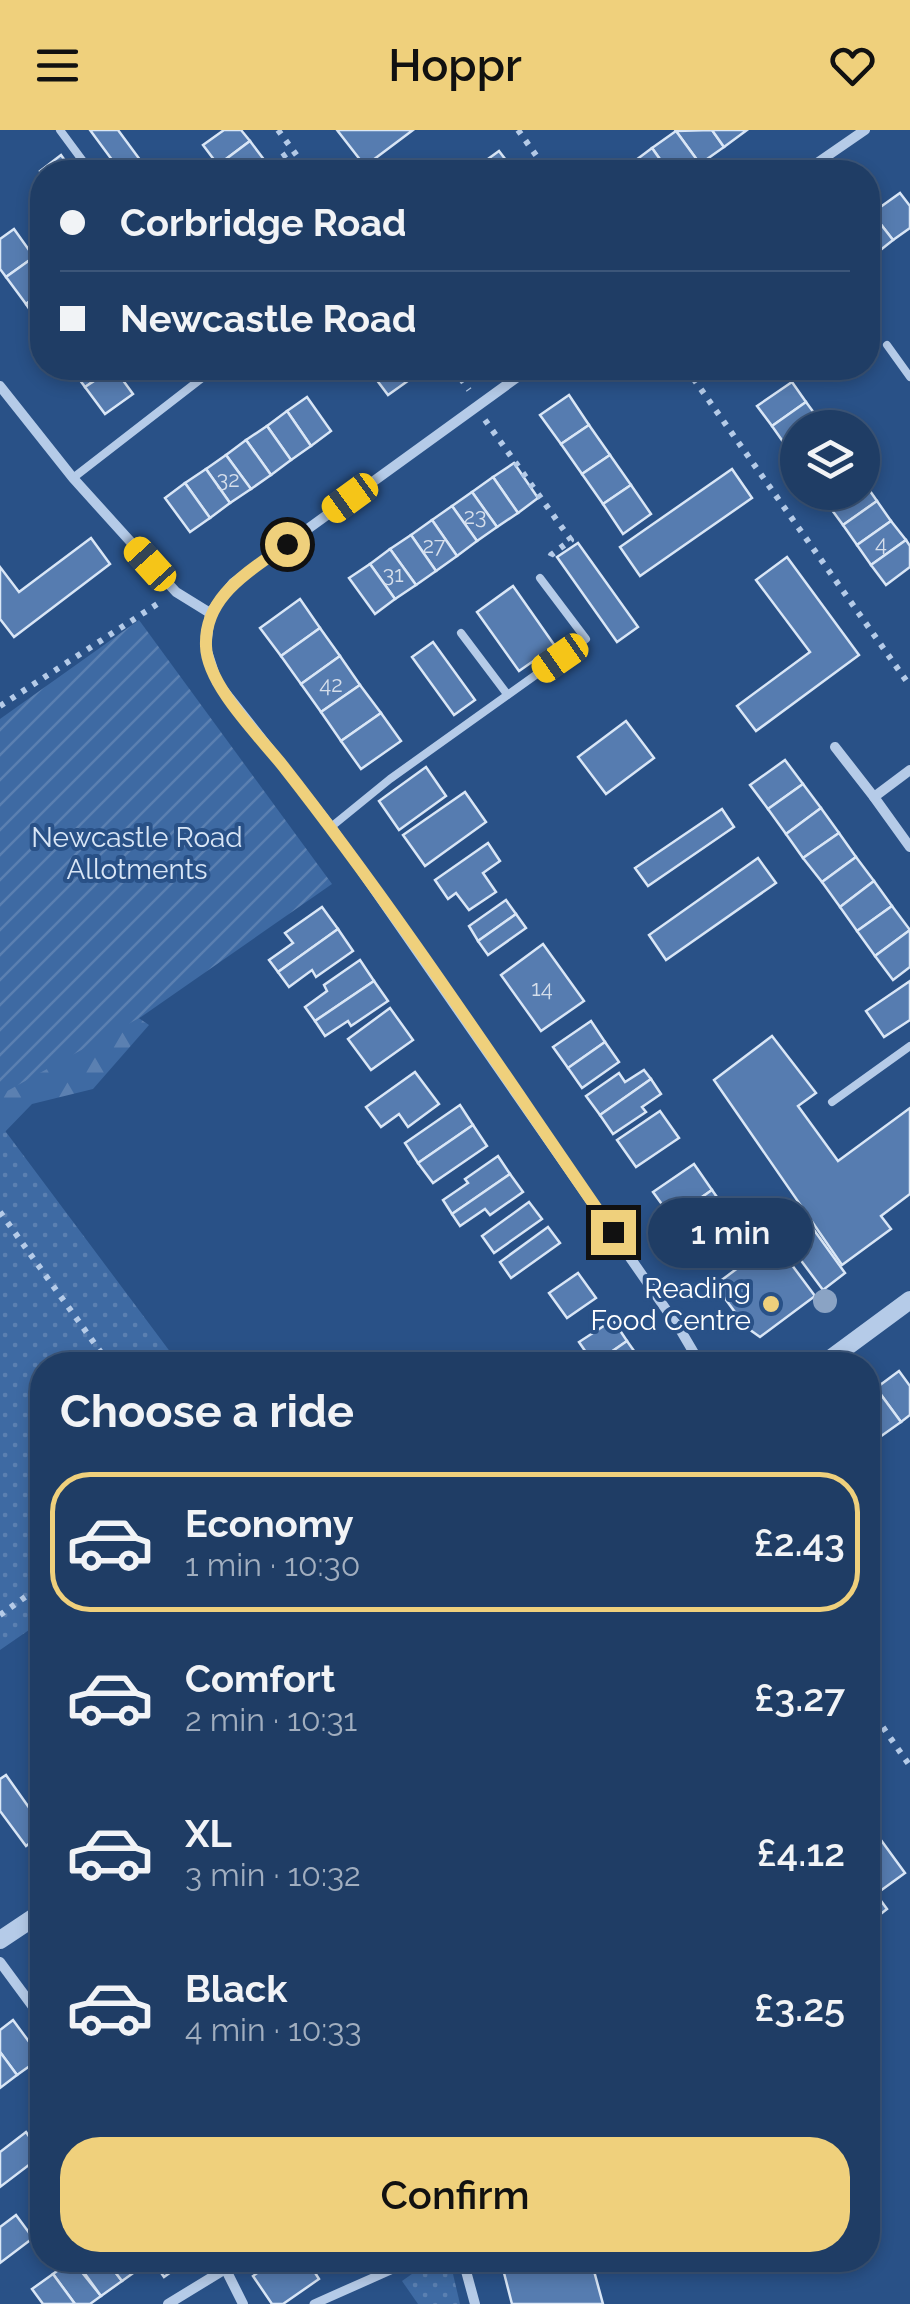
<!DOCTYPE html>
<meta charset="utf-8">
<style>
body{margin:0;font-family:Raleway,sans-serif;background:#27446b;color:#f1f3f6;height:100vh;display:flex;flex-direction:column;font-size:38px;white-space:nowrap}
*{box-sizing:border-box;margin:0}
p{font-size:32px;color:#a1aebf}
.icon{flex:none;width:55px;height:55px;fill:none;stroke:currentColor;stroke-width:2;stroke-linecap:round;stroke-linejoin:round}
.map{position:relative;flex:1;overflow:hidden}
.details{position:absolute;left:30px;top:1222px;width:850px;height:920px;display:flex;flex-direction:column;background:#1f3d65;border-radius:40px;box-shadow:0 5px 15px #0003,0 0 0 2px #3c5679}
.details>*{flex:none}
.hud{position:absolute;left:30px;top:30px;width:850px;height:220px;border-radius:40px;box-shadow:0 5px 15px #0003,0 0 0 2px #3c5679;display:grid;align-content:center;height:220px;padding:0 30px;background:#1f3d65}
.fabs{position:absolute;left:780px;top:280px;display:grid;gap:20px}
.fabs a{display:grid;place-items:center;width:100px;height:100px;border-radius:50%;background:#1f3d65;box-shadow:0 5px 15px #0003,0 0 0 2px #3c5679;font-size:50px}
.end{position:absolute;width:45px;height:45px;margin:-22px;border:12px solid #efd07c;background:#111;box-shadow:0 0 0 5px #111}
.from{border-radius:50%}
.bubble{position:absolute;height:70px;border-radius:35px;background:#1f3d65;box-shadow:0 5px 15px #0003,0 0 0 2px #3c5679;font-size:32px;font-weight:600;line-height:70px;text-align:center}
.car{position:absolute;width:30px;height:60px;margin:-30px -15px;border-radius:12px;box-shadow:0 0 8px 2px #0007;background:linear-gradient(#f5c518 24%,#345 0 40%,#f5c518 0 76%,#345 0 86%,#f5c518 0)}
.hud b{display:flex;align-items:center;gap:35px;height:95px;font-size:38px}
.hud b+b{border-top:2px solid #3c5679}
.hud i{width:25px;height:25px;background:#f1f3f6}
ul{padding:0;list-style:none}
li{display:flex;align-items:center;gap:30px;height:140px;margin:0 20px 15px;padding:0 10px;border:5px solid transparent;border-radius:40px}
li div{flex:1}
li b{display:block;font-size:38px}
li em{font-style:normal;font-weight:600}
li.on{border-color:#efd07c}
li>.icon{width:90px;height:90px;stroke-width:1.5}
h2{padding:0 30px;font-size:45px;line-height:120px}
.primary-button{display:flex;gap:20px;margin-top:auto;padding:20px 30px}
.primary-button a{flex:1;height:115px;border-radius:40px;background:#efd07c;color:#111;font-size:40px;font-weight:600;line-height:115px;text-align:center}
header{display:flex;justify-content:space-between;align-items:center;height:130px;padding:0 30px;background:#efd07c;color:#111;font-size:45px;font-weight:600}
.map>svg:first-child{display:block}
.forest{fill:url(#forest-firs)}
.park{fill:url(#park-dots)}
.garden{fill:url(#garden-furrows)}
.building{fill:#567cb0;stroke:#d9e6f6;stroke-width:2.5}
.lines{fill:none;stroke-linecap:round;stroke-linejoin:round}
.path{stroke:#b5cbe8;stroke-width:6;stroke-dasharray:5 8;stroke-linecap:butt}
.service{stroke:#b5cbe8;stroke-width:8}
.pedestrian{stroke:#b5cbe8;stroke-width:9}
.minor{stroke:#b5cbe8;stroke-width:10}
.tertiary{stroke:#b5cbe8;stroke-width:18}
.tree{fill:#8aa3c4}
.route{stroke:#efd07c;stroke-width:12}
.poi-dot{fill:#efd07c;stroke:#295187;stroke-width:4}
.labels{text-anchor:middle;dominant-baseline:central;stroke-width:8;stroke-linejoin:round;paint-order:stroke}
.number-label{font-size:22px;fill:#d5deeb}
.park-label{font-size:28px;fill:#d9e6f6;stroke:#295187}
.poi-label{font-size:28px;fill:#fff;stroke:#295187;text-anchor:end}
</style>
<header><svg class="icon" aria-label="menu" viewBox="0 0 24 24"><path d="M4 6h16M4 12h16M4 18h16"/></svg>Hoppr<svg class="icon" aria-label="heart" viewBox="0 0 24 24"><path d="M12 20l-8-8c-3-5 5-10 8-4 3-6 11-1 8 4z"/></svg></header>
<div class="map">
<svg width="910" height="2174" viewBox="0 0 910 2174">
<defs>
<pattern id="forest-firs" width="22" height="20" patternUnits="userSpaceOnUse" patternTransform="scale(2.5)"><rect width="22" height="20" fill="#3e6aa3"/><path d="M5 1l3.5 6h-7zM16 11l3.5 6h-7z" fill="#5b80b1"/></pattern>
<pattern id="park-dots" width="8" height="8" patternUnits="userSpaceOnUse" patternTransform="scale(2.5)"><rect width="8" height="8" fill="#3e6aa3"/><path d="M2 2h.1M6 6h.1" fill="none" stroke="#5b80b1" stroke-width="1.8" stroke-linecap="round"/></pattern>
<pattern id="garden-furrows" width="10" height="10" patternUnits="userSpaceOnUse" patternTransform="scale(2.5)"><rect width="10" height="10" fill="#3e6aa3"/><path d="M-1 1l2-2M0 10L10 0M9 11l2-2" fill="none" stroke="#5b80b1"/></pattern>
</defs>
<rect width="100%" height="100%" fill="#295187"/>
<path class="forest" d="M 81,849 L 149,895 L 93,959 L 32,974 L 0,1007 L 0,891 Z"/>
<g class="park">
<path d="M 0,994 L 180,1235 L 42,1235 L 42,1491 L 0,1520 Z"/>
<path d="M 429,2132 L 453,2144 L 460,2174 L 418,2174 L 402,2151 Z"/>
</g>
<path class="garden" d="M 139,490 L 332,754 L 141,887 L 0,965 L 0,589 Z"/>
<g class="building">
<path d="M 90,0 L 118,0 L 149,42 L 121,42 Z"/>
<path d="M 224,0 L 241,0 L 250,11 L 218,35 L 203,15 Z"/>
<path d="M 337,0 L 413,0 L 365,36 Z"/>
<path d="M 712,0 L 724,17 L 700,34 L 676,1 Z"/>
<path d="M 712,0 L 747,0 L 724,17 Z"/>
<path d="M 676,1 L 700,34 L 688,42 L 669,42 L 652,18 Z"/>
<path d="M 250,11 L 265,31 L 249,42 L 224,42 L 218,35 Z"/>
<path d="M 652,18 L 669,42 L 632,42 L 628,36 Z"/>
<path d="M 499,21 L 515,42 L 470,42 Z"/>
<path d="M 61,25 L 73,42 L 42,45 L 40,41 Z"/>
<path d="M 900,63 L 910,76 L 910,98 L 893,110 L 872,83 Z"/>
<path d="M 872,83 L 893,110 L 868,130 L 868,87 Z"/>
<path d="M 14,99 L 34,127 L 6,147 L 0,139 L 0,109 Z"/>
<path d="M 34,127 L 42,139 L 42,162 L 26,174 L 6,147 Z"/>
<path d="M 42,162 L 42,198 L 26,174 Z"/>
<path d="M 71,238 L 113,238 L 85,257 Z"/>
<path d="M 114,238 L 133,264 L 105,284 L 85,257 Z"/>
<path d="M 383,238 L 426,238 L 388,265 L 373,245 Z"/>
<path d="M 792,252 L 806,272 L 772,296 L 757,276 Z"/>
<path d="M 569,265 L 589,295 L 561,314 L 540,285 Z"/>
<path d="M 307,267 L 331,301 L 311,316 L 287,281 Z"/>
<path d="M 806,272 L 820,291 L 812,298 L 798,298 L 798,308 L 786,316 L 772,296 Z"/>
<path d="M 287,281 L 311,316 L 291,330 L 267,296 Z"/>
<path d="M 589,295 L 610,325 L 582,344 L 561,314 Z"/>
<path d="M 267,296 L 291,330 L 271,345 L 246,310 Z"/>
<path d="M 246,310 L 271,345 L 251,359 L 226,325 Z"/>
<path d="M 226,325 L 251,359 L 230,373 L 206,339 Z"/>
<path d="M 610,325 L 631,355 L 603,374 L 582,344 Z"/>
<path d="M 514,333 L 538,368 L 518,383 L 493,347 Z"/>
<path d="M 206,339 L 230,373 L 210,388 L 185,353 Z"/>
<path d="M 732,339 L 752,368 L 640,446 L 620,417 Z"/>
<path d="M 493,347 L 518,383 L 497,397 L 472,362 Z"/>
<path d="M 863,351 L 877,371 L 843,395 L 829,376 L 847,362 L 862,362 Z"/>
<path d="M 185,353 L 210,388 L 190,402 L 165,368 Z"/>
<path d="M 631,355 L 651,384 L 623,404 L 603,374 Z"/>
<path d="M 472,362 L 497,397 L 477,411 L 452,376 Z"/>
<path d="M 877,371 L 891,391 L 857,415 L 843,395 Z"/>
<path d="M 452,376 L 477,411 L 457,426 L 432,390 Z"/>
<path d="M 432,390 L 457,426 L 436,441 L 411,405 Z"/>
<path d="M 891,391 L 906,410 L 871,435 L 857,415 Z"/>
<path d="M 411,405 L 436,441 L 416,455 L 390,419 Z"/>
<path d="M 91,408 L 110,434 L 14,507 L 0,489 L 0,437 L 19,462 Z"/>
<path d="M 906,410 L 910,416 L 910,437 L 886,455 L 871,435 Z"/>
<path d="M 578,413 L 638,497 L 617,512 L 557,427 Z"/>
<path d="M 390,419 L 416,455 L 395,469 L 370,434 Z"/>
<path d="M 787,427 L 859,525 L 756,601 L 737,576 L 810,522 L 756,450 Z"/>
<path d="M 370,434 L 395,469 L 375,484 L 349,448 Z"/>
<path d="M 513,456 L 555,516 L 519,541 L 477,482 Z"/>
<path d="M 300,469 L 320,498 L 281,526 L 260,498 Z"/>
<path d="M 320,498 L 340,526 L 301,554 L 281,526 Z"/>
<path d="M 433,512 L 475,570 L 454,585 L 412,527 Z"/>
<path d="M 340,526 L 360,555 L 321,582 L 301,554 Z"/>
<path d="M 360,555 L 381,583 L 341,611 L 321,582 Z"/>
<path d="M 381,583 L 401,611 L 361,639 L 341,611 Z"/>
<path d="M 626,591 L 654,628 L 606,664 L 578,627 Z"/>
<path d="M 785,630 L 803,654 L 768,679 L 750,655 Z"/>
<path d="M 426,637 L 446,666 L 399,700 L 379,671 Z"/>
<path d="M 803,654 L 821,678 L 786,704 L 768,679 Z"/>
<path d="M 465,662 L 486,692 L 425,736 L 403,705 Z"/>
<path d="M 821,678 L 839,703 L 803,728 L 786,704 Z"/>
<path d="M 722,679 L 734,697 L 648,756 L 635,738 Z"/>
<path d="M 839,703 L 856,727 L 822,752 L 803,728 Z"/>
<path d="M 488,713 L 500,731 L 483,743 L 496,762 L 469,780 L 456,763 L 448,769 L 435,750 Z"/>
<path d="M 856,727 L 874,751 L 840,777 L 822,752 Z"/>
<path d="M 758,728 L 776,753 L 666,830 L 649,805 Z"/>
<path d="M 874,751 L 892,776 L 857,801 L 840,777 Z"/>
<path d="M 506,770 L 516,784 L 478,811 L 469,796 Z"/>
<path d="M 892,776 L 910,800 L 875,826 L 857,801 Z"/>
<path d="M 322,777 L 338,799 L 278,842 L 269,830 L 293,813 L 285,803 Z"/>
<path d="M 516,784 L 526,798 L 488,825 L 478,811 Z"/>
<path d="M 338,799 L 353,821 L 316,847 L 312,840 L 289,857 L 278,842 Z"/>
<path d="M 910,800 L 910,837 L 893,850 L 875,826 Z"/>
<path d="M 543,814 L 584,871 L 541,901 L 501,845 Z"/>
<path d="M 360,830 L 374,851 L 315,891 L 305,877 L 327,861 L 324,855 Z"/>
<path d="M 374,851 L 388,871 L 351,896 L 348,891 L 325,906 L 315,891 Z"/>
<path d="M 910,851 L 910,890 L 884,907 L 866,881 Z"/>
<path d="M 390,878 L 413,910 L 371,940 L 348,909 Z"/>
<path d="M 591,891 L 605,912 L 568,938 L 553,917 Z"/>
<path d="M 772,906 L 816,963 L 798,976 L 838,1031 L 910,978 L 910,1064 L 881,1086 L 891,1099 L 842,1135 L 714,950 Z"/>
<path d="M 605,912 L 619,932 L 582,958 L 568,938 Z"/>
<path d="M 644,940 L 651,949 L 600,985 L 586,966 L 619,943 L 625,952 Z"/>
<path d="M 415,942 L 439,974 L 408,997 L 399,984 L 381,997 L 366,977 Z"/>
<path d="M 651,949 L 661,964 L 642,977 L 646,982 L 613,1004 L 600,985 Z"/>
<path d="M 460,975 L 473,995 L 418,1033 L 405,1013 Z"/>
<path d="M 660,981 L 679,1008 L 636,1037 L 617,1010 Z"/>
<path d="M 473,995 L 487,1016 L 433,1053 L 418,1033 Z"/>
<path d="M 498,1026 L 510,1044 L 452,1084 L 443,1070 L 468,1053 L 465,1049 Z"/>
<path d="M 694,1034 L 712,1060 L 672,1088 L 653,1062 Z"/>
<path d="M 510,1044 L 523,1062 L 490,1085 L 485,1079 L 460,1096 L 452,1084 Z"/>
<path d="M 712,1060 L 731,1087 L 690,1115 L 672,1088 Z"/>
<path d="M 529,1072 L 542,1089 L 494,1123 L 482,1106 Z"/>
<path d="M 548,1097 L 560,1113 L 511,1148 L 500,1132 Z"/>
<path d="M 814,1100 L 845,1143 L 823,1160 L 791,1117 Z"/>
<path d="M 774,1111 L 815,1166 L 760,1207 L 746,1197 L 715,1155 Z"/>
<path d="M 578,1143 L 596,1168 L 567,1188 L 549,1163 Z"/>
<path d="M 613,1190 L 627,1211 L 594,1234 L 579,1212 Z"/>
<path d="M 627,1211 L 644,1235 L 595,1235 L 594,1234 Z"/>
<path d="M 899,1241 L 910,1256 L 910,1285 L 901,1292 L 876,1258 Z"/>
<path d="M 876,1258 L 901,1292 L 877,1309 L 868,1296 L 868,1264 Z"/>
<path d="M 6,1645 L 42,1696 L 42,1704 L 26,1716 L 0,1681 L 0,1649 Z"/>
<path d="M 878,1706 L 905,1743 L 876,1764 L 887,1779 L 868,1794 L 868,1714 Z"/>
<path d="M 13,1890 L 41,1928 L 17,1945 L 0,1922 L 0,1900 Z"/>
<path d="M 0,1922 L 17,1945 L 0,1958 Z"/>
<path d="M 26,2002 L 42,2025 L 0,2057 L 0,2022 Z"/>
<path d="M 16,2085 L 33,2108 L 0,2133 L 0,2097 Z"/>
<path d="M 72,2130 L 101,2166 L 90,2174 L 75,2174 L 53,2144 Z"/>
<path d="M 75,2130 L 106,2130 L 122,2151 L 101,2166 Z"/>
<path d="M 106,2130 L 138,2130 L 143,2136 L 122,2151 Z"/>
<path d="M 152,2130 L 188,2130 L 164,2147 Z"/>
<path d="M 276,2130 L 307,2130 L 319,2149 L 283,2174 L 272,2174 L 253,2146 Z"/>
<path d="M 551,2130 L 591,2130 L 603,2174 L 512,2174 L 504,2143 Z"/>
<path d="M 53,2144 L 75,2174 L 43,2174 L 32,2159 Z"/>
</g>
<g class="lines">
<g class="path">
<path d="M 278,0 L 309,42"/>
<path d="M 518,0 L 548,42"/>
<path d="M 261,42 L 292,20"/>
<path d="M 453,238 L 469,260"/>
<path d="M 686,238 L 910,556"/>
<path d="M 485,290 L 571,410 L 551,425 L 547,433"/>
<path d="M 0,576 L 162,471"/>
<path d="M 0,1082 L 110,1235"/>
<path d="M 0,1485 L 42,1455"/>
<path d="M 868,1576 L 910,1636"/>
</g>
<g class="service">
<path d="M 60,0 L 91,42"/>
<path d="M 887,215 L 910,247"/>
<path d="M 73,348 L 215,238"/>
<path d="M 461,503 L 507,564"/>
<path d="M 331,697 L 390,649 L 586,509 L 540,448"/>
<path d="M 832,972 L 910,916"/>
</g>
<path class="pedestrian" d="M 314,2174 L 393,2139"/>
<g class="minor">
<path d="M 804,42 L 865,0"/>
<path d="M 0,256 L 73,348 L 176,462 L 210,483"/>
<path d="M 210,483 L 206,518 L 217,552 L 331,697 L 681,1201 L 701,1235"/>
<path d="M 210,483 L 233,453 L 530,238"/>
<path d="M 835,617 L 874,667"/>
<path d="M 910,640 L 874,667 L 910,717"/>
<path d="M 0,1832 L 42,1889"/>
<path d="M 221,2130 L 243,2174"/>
<path d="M 463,2130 L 475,2174"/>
<path d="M 393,2139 L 413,2130"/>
<path d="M 168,2174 L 227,2138"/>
</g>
<g class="tertiary">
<path d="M 822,1235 L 910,1170"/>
<path d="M 0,1810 L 42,1782"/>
</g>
</g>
<circle class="tree" cx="825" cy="1171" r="12"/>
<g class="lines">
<path class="route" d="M 287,414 C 251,441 204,465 206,516 C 207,555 259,606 283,636 C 400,785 505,946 613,1102"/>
</g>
<circle class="poi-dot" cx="771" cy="1174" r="10"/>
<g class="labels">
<g class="number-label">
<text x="228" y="349">32</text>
<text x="475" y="386">23</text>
<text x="881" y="413">4</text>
<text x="434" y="415">27</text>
<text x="393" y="444">31</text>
<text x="331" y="554">42</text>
<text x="542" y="858">14</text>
</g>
<g class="park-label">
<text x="137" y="707">Newcastle Road<tspan x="137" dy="32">Allotments</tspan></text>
</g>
<g class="poi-label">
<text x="751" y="1158">Reading<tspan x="751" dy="32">Food Centre</tspan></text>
</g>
</g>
</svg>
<div class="fabs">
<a><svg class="icon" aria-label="layers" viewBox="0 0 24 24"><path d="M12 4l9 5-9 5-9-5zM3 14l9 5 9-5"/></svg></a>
</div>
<i class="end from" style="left:287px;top:414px"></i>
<i class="end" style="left:613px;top:1102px"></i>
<div class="bubble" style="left:648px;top:1068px;width:165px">1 min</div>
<i class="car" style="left:350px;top:368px;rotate:234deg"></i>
<i class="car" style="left:150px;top:434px;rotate:318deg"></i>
<i class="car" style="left:560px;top:528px;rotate:235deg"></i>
<div class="hud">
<b><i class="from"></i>Corbridge Road</b>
<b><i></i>Newcastle Road</b>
</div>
<section class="details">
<h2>Choose a ride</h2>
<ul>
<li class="on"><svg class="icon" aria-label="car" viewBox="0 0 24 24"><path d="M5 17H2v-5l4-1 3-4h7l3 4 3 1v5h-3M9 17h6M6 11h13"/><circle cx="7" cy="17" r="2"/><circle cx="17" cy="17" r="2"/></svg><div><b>Economy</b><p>1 min · 10:30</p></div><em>£2.43</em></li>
<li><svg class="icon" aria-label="car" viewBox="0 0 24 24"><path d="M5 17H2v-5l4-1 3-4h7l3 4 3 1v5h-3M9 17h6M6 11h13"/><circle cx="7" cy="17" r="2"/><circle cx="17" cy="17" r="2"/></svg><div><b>Comfort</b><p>2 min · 10:31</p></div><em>£3.27</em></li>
<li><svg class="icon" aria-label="car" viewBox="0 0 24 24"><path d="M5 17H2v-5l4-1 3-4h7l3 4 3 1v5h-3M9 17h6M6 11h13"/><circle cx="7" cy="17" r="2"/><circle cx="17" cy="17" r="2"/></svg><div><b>XL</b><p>3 min · 10:32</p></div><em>£4.12</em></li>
<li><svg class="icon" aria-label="car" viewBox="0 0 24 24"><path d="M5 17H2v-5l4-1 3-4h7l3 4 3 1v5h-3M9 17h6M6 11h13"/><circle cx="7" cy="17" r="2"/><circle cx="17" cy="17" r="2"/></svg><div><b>Black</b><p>4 min · 10:33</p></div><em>£3.25</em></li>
</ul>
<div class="primary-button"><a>Confirm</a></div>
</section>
</div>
